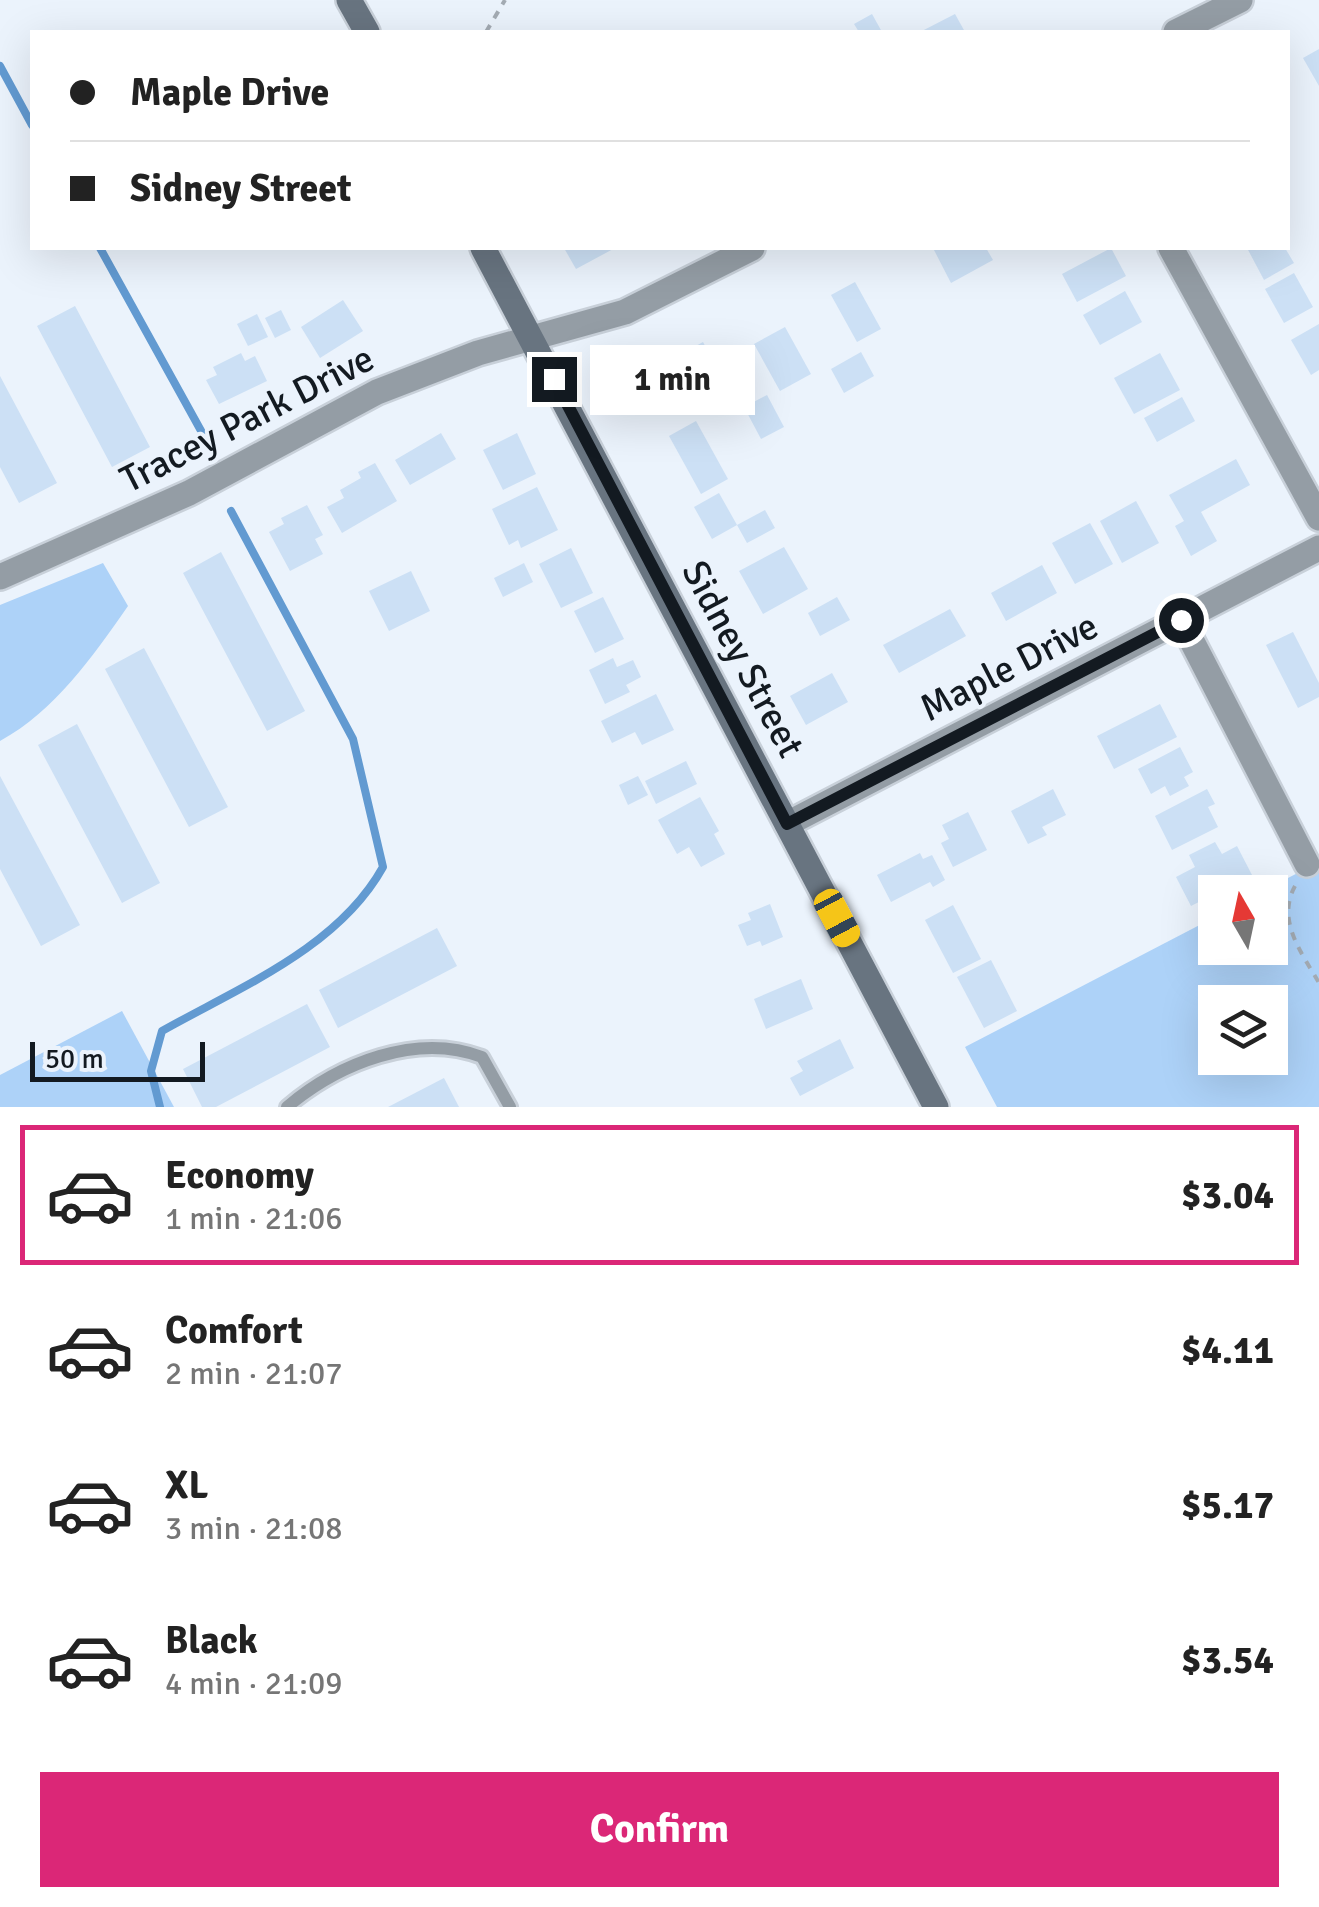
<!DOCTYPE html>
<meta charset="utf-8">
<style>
body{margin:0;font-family:Signika,sans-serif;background:#f2f2f2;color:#222;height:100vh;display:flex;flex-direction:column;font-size:38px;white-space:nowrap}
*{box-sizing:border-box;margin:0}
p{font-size:32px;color:#767676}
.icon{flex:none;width:55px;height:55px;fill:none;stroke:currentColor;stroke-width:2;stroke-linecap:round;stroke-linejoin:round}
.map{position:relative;height:1107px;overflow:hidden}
.sheet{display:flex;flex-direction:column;background:#fff;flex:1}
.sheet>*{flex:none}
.top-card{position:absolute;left:30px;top:30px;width:1260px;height:220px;border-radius:0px;box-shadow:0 10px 40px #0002;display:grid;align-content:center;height:220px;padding:0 40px;background:#fff}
.needle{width:65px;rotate:351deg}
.buttons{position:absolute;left:1198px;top:875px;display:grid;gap:20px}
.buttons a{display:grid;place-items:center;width:90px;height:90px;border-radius:0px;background:#fff;box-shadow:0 10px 40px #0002;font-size:50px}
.scale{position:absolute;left:30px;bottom:25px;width:175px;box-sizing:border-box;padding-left:10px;border:5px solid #131a21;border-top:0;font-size:28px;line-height:35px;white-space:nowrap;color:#131a21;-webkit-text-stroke:8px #ebf3fc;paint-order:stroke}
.end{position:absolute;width:45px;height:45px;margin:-22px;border:12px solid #131a21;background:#fff;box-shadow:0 0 0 5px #fff}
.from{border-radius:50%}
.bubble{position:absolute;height:70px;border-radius:0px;background:#fff;box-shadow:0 10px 40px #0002;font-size:32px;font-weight:700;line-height:70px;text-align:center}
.car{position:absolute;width:30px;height:60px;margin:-30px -15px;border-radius:12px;box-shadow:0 0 8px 2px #0007;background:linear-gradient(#f5c518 24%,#345 0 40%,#f5c518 0 76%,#345 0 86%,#f5c518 0)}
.top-card b{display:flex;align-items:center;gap:35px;height:95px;font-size:38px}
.top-card b+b{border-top:2px solid #e0e0e0}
.top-card i{width:25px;height:25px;background:#222}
ul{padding:18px 0 0;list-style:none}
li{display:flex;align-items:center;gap:30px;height:140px;margin:0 20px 15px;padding:0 20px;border:5px solid transparent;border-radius:0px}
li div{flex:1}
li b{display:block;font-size:38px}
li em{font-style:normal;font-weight:700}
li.selected{border-color:#db2777}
li>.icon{width:90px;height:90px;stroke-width:1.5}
.primary-button{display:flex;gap:20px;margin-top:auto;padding:20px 40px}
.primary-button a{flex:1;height:115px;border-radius:0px;background:#db2777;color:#fff;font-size:40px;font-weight:700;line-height:115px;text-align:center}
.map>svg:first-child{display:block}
.green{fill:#add2f8;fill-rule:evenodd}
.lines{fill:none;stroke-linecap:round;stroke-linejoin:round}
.stream{stroke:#629ad1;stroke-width:8}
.building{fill:#cce0f5}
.service-casing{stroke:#c8d0d9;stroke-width:18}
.minor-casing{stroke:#c8d0d9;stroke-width:30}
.tertiary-casing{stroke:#c8d0d9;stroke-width:30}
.secondary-casing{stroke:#c8d0d9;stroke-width:30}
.path{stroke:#a3abb3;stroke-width:4;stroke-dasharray:8 8;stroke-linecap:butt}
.service{stroke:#949da5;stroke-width:12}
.minor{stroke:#949da5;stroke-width:25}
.tertiary{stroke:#949da5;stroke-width:25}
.secondary{stroke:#687480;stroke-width:25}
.route{stroke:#131a21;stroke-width:12}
.labels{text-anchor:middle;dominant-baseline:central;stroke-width:8;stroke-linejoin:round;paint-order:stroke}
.street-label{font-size:38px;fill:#131a21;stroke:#ebf3fc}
</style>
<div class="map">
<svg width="1319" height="1107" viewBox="0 0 1319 1107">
<rect width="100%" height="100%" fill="#ebf3fc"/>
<g class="green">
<path d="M 103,563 L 128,606 C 93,656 55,711 0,741 L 0,605 Z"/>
<path d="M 1319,862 L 1319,1107 L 997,1107 L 965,1047 L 1215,917 L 1215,948 L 1270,948 L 1270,892 L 1261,892 ZM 1215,1002 L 1270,1002 L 1270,1058 L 1215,1058 Z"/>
<path d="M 122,1011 L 174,1107 L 0,1107 L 0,1075 Z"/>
</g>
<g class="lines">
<g class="stream">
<path d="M 0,66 L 32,125"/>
<path d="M 100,248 L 210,447"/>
<path d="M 160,1107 L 151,1071 L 162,1031 C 240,987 338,948 383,867 L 353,739 L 231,511"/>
</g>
</g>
<g class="building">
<path d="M 872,14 L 882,32 L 859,32 L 854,24 Z"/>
<path d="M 955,14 L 965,32 L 920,32 Z"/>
<path d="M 1319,49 L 1319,86 L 1303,58 Z"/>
<path d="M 564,248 L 615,248 L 576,269 Z"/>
<path d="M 939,248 L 986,248 L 993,260 L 951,283 L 934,250 Z"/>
<path d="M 1111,248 L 1126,276 L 1077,302 L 1062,274 Z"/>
<path d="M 1247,248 L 1285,248 L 1294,263 L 1264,280 Z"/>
<path d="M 1294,273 L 1313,307 L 1284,323 L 1265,289 Z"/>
<path d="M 855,282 L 881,329 L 857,342 L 831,295 Z"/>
<path d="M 1125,291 L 1142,322 L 1100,345 L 1083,315 Z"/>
<path d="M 343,300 L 363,331 L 320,358 L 301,327 Z"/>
<path d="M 75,306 L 150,447 L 112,467 L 37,326 Z"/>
<path d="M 281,310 L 291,330 L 275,338 L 265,318 Z"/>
<path d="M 257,314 L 268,337 L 248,346 L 237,324 Z"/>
<path d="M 1319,324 L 1319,370 L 1311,375 L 1291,340 Z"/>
<path d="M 785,327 L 811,374 L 780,391 L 754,344 Z"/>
<path d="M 703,342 L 721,375 L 669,403 L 651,371 Z"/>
<path d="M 861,352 L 874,376 L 844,393 L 831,369 Z"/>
<path d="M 241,353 L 245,361 L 255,356 L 267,381 L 219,404 L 206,380 L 217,375 L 213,367 Z"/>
<path d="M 1160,353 L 1180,390 L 1134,414 L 1114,378 Z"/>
<path d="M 0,376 L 57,483 L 19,503 L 0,467 Z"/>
<path d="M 767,395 L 784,427 L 761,439 L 744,407 Z"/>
<path d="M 1182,397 L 1195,421 L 1157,442 L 1144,418 Z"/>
<path d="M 696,421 L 728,479 L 701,494 L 669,436 Z"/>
<path d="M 441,433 L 456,459 L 410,485 L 395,460 Z"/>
<path d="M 517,433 L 536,474 L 503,490 L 483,450 Z"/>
<path d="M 1236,459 L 1250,485 L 1201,512 L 1217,541 L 1191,556 L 1175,526 L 1184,521 L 1169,495 Z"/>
<path d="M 375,463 L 397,501 L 342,533 L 327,507 L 344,498 L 340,490 L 361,478 L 358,472 Z"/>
<path d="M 537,487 L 558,530 L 521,548 L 518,540 L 509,545 L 492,509 Z"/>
<path d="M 719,493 L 737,525 L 712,539 L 694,507 Z"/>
<path d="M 1136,501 L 1159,543 L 1122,563 L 1100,521 Z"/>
<path d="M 307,505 L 323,535 L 315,539 L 323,554 L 290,571 L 269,532 L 284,524 L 281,518 Z"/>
<path d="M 765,510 L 775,528 L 747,543 L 737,525 Z"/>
<path d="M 1090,523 L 1113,564 L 1075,584 L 1052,543 Z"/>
<path d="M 784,547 L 808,589 L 763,614 L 739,571 Z"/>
<path d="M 571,548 L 593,593 L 561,608 L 539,564 Z"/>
<path d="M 221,552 L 305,711 L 267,731 L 183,573 Z"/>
<path d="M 524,563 L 533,582 L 503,597 L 494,578 Z"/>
<path d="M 1042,565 L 1057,593 L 1006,621 L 991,593 Z"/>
<path d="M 411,571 L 430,611 L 389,631 L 369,591 Z"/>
<path d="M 603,597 L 624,639 L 595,653 L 574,611 Z"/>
<path d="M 837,597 L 850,620 L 820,636 L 808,613 Z"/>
<path d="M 950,609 L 966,636 L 899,673 L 883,645 Z"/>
<path d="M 1293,632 L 1319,683 L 1319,697 L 1298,708 L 1266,645 Z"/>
<path d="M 144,648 L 228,807 L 189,827 L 105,669 Z"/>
<path d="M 613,658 L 617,667 L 633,660 L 641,677 L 626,685 L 630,692 L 605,704 L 589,670 Z"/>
<path d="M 832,673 L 848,702 L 806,725 L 790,696 Z"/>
<path d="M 656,694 L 674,730 L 642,745 L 635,732 L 612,743 L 601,721 Z"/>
<path d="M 1160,704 L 1177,737 L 1114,769 L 1097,736 Z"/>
<path d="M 77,724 L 160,883 L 122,903 L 38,745 Z"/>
<path d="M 1180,747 L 1193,772 L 1184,777 L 1189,786 L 1170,796 L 1165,786 L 1151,794 L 1138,769 Z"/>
<path d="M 686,761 L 697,784 L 656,804 L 645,781 Z"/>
<path d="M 0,776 L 80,925 L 41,946 L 0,869 Z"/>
<path d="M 638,776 L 648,795 L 628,805 L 619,785 Z"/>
<path d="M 1053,789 L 1066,815 L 1042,827 L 1047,835 L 1028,844 L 1011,811 Z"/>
<path d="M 1207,789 L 1215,804 L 1208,807 L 1218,827 L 1172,850 L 1155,816 Z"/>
<path d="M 700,797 L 719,831 L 714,834 L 725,854 L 701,867 L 689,847 L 677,854 L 658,820 Z"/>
<path d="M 968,812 L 987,850 L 953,867 L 941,843 L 949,839 L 942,825 Z"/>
<path d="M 1215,842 L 1222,854 L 1237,846 L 1252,875 L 1191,906 L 1176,877 L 1195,867 L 1189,855 Z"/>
<path d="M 920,853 L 923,859 L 932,855 L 945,880 L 933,887 L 930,882 L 891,902 L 877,875 Z"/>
<path d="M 770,904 L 783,937 L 762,946 L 760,941 L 747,946 L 738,925 L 751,920 L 748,913 Z"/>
<path d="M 953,905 L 981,959 L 953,973 L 925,920 Z"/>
<path d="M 437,928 L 457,966 L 338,1028 L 319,990 Z"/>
<path d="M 991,960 L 1017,1011 L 984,1028 L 957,977 Z"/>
<path d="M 801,979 L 813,1009 L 766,1029 L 754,999 Z"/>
<path d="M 307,1004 L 330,1047 L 216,1107 L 202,1107 L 183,1069 Z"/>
<path d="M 840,1039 L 854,1068 L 800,1096 L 790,1078 L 803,1071 L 797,1061 Z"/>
<path d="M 444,1078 L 459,1107 L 388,1107 Z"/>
</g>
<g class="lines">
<g class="service-casing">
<path id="service" d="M 287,1107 C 339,1063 417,1032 482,1057 L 510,1107"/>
</g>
<g class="minor-casing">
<g id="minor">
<path d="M 1171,248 L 1319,518"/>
<path d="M 1181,620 L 1307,864"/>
<path d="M 787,824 L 1319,548"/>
</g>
</g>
<g class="tertiary-casing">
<g id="tertiary">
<path d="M 1176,32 L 1240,0"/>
<path d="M 0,577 L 189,493 L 377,392 L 478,353 L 625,312 L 752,248"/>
</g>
</g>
<g class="secondary-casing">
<g id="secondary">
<path d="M 349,0 L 367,32"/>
<path d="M 483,248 L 936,1107"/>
</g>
</g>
<g class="path">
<path d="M 486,32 L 505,0"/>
<path d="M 1295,886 C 1276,921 1302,953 1319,983"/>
</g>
<use href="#service" class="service"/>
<use href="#minor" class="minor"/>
<use href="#tertiary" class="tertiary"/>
<use href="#secondary" class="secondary"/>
</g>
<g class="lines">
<path class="route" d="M 554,379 L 787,824 L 1181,620"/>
</g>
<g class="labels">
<g class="street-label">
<text transform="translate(247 419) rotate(-27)">Tracey Park Drive</text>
<text transform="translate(743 659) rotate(62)">Sidney Street</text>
<text transform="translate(1009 667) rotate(-27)">Maple Drive</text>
</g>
</g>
</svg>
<div class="buttons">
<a><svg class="needle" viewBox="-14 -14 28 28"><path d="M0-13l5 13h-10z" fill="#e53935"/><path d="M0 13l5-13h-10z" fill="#767676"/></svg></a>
<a><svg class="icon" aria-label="layers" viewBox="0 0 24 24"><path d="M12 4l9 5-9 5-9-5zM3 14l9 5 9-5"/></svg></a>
</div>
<div class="scale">50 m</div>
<i class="end from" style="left:1181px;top:620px"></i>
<i class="end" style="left:554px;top:379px"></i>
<div class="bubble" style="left:590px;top:345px;width:165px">1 min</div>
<i class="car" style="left:837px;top:918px;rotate:152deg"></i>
<div class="top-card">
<b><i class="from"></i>Maple Drive</b>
<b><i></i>Sidney Street</b>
</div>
</div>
<section class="sheet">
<ul>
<li class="selected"><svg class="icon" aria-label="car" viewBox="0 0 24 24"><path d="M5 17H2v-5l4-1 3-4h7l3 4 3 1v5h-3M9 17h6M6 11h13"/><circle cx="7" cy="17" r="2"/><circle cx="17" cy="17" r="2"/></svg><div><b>Economy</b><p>1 min · 21:06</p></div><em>$3.04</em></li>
<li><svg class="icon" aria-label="car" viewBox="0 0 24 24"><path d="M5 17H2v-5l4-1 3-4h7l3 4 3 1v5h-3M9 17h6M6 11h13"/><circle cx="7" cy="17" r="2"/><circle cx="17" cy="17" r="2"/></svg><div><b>Comfort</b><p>2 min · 21:07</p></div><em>$4.11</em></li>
<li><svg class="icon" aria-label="car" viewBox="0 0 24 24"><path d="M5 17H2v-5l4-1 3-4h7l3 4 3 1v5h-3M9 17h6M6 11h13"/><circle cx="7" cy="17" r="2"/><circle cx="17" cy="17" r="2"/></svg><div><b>XL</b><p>3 min · 21:08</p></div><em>$5.17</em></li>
<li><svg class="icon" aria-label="car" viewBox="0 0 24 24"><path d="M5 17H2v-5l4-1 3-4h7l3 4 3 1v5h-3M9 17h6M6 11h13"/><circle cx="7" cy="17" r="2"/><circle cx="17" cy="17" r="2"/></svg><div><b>Black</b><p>4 min · 21:09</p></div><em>$3.54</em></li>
</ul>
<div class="primary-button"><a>Confirm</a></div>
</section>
